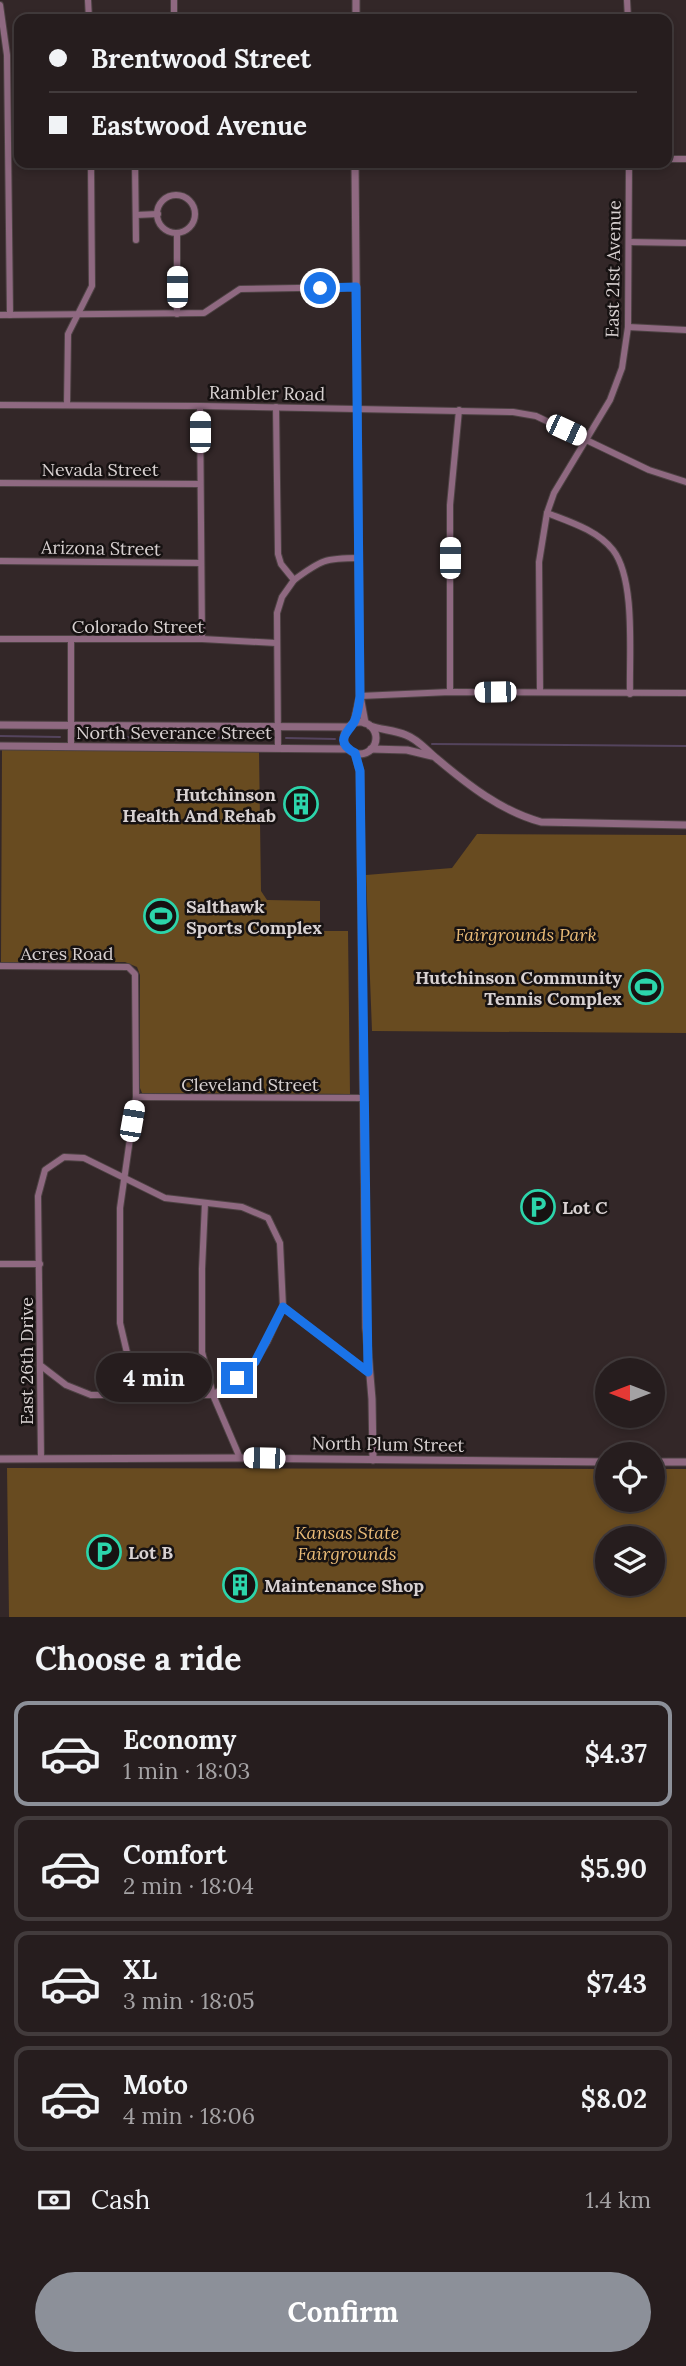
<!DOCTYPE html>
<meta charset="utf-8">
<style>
body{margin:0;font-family:Lora,serif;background:#322a2b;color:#f1f3f6;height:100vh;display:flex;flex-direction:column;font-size:26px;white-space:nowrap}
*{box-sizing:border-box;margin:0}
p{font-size:23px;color:#a4a2a4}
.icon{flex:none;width:38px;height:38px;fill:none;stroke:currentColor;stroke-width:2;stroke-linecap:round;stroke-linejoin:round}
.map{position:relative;height:1617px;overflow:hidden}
.details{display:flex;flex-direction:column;background:#261d1e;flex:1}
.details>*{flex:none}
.guide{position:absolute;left:14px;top:14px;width:658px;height:154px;border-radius:14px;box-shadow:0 4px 10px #0003,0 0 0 2px #423b3c;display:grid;align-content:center;height:154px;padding:0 35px;background:#261d1e}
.needle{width:46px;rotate:270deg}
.buttons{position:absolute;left:595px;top:1358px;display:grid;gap:14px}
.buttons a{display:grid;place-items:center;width:70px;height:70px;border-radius:50%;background:#261d1e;box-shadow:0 4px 10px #0003,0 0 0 2px #423b3c;font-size:35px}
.end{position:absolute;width:32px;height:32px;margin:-16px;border:9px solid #1a73e8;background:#fff;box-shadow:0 0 0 4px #fff}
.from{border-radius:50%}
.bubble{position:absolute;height:49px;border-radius:24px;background:#261d1e;box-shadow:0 4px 10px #0003,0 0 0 2px #423b3c;font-size:23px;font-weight:800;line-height:49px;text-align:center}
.car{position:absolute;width:21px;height:42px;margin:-21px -10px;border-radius:9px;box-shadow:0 0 5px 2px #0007;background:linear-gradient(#fff 24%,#345 0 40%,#fff 0 76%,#345 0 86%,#fff 0)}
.guide b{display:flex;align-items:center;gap:24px;height:66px;font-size:26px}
.guide b+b{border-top:2px solid #423b3c}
.guide i{width:18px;height:18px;background:#f1f3f6}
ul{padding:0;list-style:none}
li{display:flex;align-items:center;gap:21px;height:105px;margin:0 14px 10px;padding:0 21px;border:4px solid #423b3c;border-radius:14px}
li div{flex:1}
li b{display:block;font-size:26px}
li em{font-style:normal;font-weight:800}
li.active{border-color:#8c9099}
li>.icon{width:63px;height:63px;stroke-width:1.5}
h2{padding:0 35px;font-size:32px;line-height:84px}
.pay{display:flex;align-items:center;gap:18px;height:77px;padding:0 35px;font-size:26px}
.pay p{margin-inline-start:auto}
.primary-button{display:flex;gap:14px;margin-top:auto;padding:14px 35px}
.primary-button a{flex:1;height:80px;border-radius:42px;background:#8c9099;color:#fff;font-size:28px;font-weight:800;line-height:80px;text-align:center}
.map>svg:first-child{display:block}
.green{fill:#684b20;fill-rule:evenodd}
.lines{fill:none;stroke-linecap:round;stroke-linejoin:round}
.stream{stroke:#54445d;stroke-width:2}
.minor-casing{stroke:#4d4243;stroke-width:8}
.tertiary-casing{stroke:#4d4243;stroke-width:9}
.minor{stroke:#8f6981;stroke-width:6}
.tertiary{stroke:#8f6981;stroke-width:7}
.route{stroke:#1a73e8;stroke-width:9}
.labels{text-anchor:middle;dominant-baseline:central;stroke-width:5;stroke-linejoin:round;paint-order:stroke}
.street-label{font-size:18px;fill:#d8d1d1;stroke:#171212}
.poi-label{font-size:18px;font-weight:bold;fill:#d8d1d1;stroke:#171212;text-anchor:start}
.park-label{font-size:18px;font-style:italic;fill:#eabb77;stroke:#171212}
</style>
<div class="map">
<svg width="686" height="1617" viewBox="0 0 686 1617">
<rect width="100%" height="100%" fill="#332728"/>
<g class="green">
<path d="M 2,750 L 259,751 L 261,891 L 267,900 L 320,901 L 320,931 L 348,931 L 350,1094 L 142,1093 L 140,1088 L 140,975 L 137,967 L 125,962 L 1,962 Z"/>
<path d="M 477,834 L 686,835 L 686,1033 L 372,1031 L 366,875 L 452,868 Z"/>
<path d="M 7,1468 L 607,1469 L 607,1500 L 653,1500 L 653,1469 L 686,1469 L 686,1617 L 9,1617 ZM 653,1538 L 653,1584 L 607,1584 L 607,1538 Z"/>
</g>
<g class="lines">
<g class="stream">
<path d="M 0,736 L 60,737"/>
<path d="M 78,737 L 268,738"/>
<path d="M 286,738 L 335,739"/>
<path d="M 432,744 L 686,746"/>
</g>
<g class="minor-casing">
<g id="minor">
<path d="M 88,0 L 89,19"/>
<path d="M 174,0 L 174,19"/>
<path d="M 627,0 L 628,19"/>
<path d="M 0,5 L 7,55 L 10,315"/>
<path d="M 667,159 L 686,159"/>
<path d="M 135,163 L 136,240"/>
<circle cx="176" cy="214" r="19"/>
<path d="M 136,215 L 158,214"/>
<path d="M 629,242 L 686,243"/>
<path d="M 177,314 L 177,234"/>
<path d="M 0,315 L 204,313 L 240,289 L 356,287"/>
<path d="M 628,327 L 686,330"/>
<path d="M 0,405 L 200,406 L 513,412 L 536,416 L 649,470 L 686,482"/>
<path d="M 67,405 L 68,334 L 92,286 L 91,163"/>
<path d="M 200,406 L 202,639"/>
<path d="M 276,407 L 278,554 L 281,564 L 294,580 L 282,597 L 277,613 L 278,748"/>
<path d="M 0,483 L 200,484"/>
<path d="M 547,513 C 570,522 597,530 613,550 C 636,580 629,656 630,694"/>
<path d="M 0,561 L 201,563"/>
<path d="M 294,580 C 321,560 325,558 359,558"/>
<path d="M 0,639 L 202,639 L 276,643"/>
<path d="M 540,691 L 539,562 L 547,513 L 554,493 L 610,400 L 622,368 L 628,327 L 629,163"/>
<path d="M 450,692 L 450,505 L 459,410"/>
<path d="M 360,696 L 450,692 L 686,693"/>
<path d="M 71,747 L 71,641"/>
<path d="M 0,966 L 128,967 L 135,974 L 136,1097 L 120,1208 L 120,1323 L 128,1357 L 143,1395"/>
<path d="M 136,1097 L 364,1098"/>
<path d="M 205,1203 L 202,1269 L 202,1352 L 213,1395 L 240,1458"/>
<path d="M 0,1264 L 40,1264"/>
<path d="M 283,1307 L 368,1372"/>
<path d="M 40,1365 L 66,1385 L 91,1395 L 213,1395 L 237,1378 L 255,1362 L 267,1342 L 283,1307 L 280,1243 L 268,1218 L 242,1207 L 165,1198 L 84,1158 L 64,1157 L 45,1170 L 38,1196 L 41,1458"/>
</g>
</g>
<g class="tertiary-casing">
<g id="tertiary">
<path d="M 356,19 L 356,0"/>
<path d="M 355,163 L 360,696 L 365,723"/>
<circle cx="360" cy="738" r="16"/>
<path d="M 354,723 L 359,700"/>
<path d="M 0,725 L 348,727"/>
<path d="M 370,726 C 382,730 395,730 406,735 C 419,740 426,750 436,758 C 468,785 501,811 541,822 L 686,825"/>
<path d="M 0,746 L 348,749"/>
<path d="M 371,749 L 407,750 L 432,756"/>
<path d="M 355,753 L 360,771 L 366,1328 L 372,1399 L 373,1460"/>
<path d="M 0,1459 L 240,1458 L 607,1462"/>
<path d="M 653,1462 L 686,1462"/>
</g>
</g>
<use href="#minor" class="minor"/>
<use href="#tertiary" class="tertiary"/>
</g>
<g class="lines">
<path class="route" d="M 237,1378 L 255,1362 L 283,1307 L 368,1372 L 360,771 L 355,753 C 332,740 350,732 355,720 C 358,713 359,704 360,696 L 356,287 L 320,288"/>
</g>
<defs>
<g id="building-ring" transform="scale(1.75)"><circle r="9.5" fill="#171212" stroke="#2cd5ab" stroke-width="1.5"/><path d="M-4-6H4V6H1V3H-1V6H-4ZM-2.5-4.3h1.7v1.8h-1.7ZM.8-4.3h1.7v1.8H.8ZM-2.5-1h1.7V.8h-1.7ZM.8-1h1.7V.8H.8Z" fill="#2cd5ab"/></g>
<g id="stadium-ring" transform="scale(1.75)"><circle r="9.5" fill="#171212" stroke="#2cd5ab" stroke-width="1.5"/><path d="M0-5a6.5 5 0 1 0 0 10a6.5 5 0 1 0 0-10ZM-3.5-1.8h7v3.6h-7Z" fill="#2cd5ab"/></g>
<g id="parking-ring" transform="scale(1.75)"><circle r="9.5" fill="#171212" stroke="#2cd5ab" stroke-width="1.5"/><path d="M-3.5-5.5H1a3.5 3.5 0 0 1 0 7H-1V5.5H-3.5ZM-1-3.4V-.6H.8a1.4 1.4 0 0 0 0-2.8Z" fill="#2cd5ab"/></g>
</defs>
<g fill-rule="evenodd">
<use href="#building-ring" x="301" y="804"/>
<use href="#stadium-ring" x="161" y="916"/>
<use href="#stadium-ring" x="646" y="987"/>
<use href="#parking-ring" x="538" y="1207"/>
<use href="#parking-ring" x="104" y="1552"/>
<use href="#building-ring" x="240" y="1585"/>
</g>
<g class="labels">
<g class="street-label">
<text transform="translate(613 269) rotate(-89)">East 21st Avenue</text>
<text transform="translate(267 393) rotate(1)">Rambler Road</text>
<text x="100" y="469">Nevada Street</text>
<text transform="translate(101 548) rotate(1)">Arizona Street</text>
<text x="138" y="626">Colorado Street</text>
<text x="174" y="732">North Severance Street</text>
<text x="67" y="953">Acres Road</text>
<text x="250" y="1084">Cleveland Street</text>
<text transform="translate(26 1361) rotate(-90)">East 26th Drive</text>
<text transform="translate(388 1444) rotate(1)">North Plum Street</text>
</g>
<g class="poi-label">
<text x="276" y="794" text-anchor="end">Hutchinson<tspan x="276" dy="21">Health And Rehab</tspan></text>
<text x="186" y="906">Salthawk<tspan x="186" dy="21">Sports Complex</tspan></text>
<text x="622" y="977" text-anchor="end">Hutchinson Community<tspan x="622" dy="21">Tennis Complex</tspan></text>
<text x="562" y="1207">Lot C</text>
<text x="128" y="1552">Lot B</text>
<text x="264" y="1585">Maintenance Shop</text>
</g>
<g class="park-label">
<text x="526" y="934">Fairgrounds Park</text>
<text x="347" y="1532">Kansas State<tspan x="347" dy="21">Fairgrounds</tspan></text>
</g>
</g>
</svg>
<div class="buttons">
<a><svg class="needle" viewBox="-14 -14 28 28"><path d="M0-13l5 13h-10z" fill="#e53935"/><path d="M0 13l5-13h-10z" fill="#a4a2a4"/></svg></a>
<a><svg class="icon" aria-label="locate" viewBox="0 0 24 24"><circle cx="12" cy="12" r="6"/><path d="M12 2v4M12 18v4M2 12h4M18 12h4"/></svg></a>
<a><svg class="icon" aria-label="layers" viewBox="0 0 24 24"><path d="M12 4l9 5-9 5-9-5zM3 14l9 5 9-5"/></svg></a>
</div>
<i class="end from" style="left:320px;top:288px"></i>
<i class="end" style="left:237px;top:1378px"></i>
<div class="bubble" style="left:96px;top:1353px;width:116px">4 min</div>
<i class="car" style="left:177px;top:287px;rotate:0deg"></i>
<i class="car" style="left:566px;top:430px;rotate:115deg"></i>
<i class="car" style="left:200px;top:432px;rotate:0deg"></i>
<i class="car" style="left:450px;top:558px;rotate:0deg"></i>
<i class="car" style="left:495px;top:692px;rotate:269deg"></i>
<i class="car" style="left:132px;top:1121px;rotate:10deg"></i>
<i class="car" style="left:264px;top:1458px;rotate:271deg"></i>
<div class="guide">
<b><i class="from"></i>Brentwood Street</b>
<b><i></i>Eastwood Avenue</b>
</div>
</div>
<section class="details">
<h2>Choose a ride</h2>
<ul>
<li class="active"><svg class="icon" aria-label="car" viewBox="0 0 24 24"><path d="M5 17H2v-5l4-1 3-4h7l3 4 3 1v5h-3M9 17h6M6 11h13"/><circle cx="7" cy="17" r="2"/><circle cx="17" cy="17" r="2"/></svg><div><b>Economy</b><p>1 min · 18:03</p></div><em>$4.37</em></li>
<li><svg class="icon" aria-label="car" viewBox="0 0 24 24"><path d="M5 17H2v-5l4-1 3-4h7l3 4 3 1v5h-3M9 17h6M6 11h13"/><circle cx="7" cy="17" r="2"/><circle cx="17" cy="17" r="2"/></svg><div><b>Comfort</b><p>2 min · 18:04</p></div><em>$5.90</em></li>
<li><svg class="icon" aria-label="car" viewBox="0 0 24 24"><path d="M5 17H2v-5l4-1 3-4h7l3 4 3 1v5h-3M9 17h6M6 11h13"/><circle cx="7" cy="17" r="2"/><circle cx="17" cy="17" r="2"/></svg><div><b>XL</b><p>3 min · 18:05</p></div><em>$7.43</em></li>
<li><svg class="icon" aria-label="car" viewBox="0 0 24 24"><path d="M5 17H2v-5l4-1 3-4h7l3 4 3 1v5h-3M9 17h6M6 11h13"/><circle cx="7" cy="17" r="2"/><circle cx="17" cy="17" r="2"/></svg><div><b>Moto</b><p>4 min · 18:06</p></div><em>$8.02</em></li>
</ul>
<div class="pay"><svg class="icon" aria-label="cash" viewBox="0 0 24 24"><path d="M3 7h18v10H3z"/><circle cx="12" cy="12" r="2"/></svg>Cash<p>1.4 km</p></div>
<div class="primary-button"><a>Confirm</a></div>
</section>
